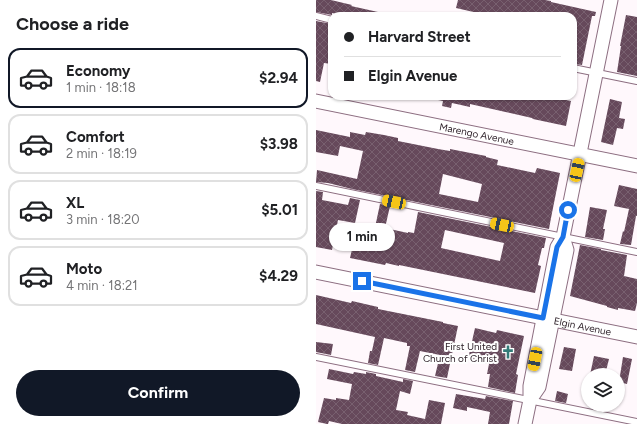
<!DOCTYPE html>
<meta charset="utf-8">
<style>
body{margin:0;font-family:Figtree,sans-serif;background:#f2f2f2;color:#202124;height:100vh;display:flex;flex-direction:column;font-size:15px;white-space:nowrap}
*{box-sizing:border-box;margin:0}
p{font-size:13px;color:#757577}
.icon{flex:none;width:22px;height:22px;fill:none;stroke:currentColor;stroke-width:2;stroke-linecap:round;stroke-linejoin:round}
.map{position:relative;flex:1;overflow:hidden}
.side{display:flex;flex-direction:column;background:#fff;width:316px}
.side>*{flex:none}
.banner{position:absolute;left:12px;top:12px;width:249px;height:88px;border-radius:12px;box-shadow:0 1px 3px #0004;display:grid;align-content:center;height:88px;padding:0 16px;background:#fff}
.tools{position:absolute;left:265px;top:368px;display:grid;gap:8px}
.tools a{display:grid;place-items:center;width:44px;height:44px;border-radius:50%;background:#fff;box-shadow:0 1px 3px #0004;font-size:20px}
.end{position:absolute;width:18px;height:18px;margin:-9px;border:5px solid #1a73e8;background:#fff;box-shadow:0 0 0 2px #fff}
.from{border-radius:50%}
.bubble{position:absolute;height:28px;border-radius:14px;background:#fff;box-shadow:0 1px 3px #0004;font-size:13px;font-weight:700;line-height:28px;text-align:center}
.car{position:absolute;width:12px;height:24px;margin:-12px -6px;border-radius:5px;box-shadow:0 0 3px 1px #0007;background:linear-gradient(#f5c518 24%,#345 0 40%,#f5c518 0 76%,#345 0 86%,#f5c518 0)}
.banner b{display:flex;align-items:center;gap:14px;height:38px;font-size:15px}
.banner b+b{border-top:1px solid #e0e0e0}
.banner i{width:10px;height:10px;background:#202124}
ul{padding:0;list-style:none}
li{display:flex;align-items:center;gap:12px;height:60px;margin:0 8px 6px;padding:0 8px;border:2px solid #e0e0e0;border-radius:12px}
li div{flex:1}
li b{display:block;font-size:15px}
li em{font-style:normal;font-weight:700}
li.on{border-color:#111827}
li>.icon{width:36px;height:36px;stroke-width:1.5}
h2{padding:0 16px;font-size:18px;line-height:48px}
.primary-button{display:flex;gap:8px;margin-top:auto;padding:8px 16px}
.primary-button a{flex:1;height:46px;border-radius:24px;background:#111827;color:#fff;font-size:16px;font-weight:700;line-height:46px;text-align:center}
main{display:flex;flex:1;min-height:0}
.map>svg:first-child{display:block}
.building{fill:url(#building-cross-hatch);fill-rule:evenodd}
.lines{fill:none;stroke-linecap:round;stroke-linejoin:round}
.lane-casing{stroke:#8d6e81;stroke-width:8}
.street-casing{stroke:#8d6e81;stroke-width:15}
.lane{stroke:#fff;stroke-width:6}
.street{stroke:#fff;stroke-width:13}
.route{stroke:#1a73e8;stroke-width:5}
.labels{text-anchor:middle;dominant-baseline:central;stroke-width:4;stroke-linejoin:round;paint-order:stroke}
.street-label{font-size:10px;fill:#2a1d25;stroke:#fff}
.poi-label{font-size:10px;fill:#2a1d25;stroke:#fff;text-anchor:end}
</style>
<main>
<section class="side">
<h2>Choose a ride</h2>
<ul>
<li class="on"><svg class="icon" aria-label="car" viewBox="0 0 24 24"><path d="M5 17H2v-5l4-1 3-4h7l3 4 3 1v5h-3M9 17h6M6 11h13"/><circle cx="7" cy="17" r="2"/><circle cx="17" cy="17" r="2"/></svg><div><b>Economy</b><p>1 min · 18:18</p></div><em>$2.94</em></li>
<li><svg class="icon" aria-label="car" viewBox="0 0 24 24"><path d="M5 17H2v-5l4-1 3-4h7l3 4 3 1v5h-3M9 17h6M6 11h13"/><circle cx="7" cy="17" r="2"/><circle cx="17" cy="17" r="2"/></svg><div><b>Comfort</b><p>2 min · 18:19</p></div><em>$3.98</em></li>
<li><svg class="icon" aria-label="car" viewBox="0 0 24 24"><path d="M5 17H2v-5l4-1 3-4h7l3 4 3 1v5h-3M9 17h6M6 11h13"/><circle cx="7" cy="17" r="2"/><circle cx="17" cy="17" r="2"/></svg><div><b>XL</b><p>3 min · 18:20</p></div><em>$5.01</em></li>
<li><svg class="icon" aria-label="car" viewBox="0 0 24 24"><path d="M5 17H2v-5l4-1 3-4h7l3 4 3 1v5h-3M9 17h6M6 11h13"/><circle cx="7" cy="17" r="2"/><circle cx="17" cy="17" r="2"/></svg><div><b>Moto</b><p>4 min · 18:21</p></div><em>$4.29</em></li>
</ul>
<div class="primary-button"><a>Confirm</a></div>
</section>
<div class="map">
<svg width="321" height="424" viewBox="0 0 321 424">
<defs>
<pattern id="building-cross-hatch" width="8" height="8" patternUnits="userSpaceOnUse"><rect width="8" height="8" fill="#66495b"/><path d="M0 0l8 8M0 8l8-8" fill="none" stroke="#78606f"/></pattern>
</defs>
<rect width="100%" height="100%" fill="#fff8fc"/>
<g class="building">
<path d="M 0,0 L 15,0 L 36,5 L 35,6 L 62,12 L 61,16 L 33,16 L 16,13 L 16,15 L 0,12 Z"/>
<path d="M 142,0 L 229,0 L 235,1 L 235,2 L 280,12 L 279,16 L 276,16 L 266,65 L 257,64 L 257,16 L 167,16 L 162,15 L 162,13 L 140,8 Z"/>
<path d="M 310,15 L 321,17 L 321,76 L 301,72 L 305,46 L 304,46 Z"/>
<path d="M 0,21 L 16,24 L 16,64 L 8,63 L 4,82 L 0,81 Z"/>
<path d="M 122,96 L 231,96 L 255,101 L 250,126 L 217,119 L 216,118 L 154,104 L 154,107 L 136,103 L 135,108 L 126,106 L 127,101 L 122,100 Z"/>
<path d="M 294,99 L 306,102 L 303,118 L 309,119 L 307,129 L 301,128 L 297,145 L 285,142 Z"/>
<path d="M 0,130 L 34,137 L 34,132 L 49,135 L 50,132 L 68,135 L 82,138 L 82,141 L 122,149 L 134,151 L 134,149 L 170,156 L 170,157 L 182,160 L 181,165 L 219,173 L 221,168 L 244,173 L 235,218 L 233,229 L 36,189 L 12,183 L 0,182 L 1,170 L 41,179 L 47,151 L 24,146 L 22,156 L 0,152 ZM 127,174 L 166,184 L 162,202 L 123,194 Z"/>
<path d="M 303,185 L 321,189 L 321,216 L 320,216 L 315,245 L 304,244 L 307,231 L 308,232 L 313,209 L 298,206 Z"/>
<path d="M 0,191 L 7,192 L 6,200 L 32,205 L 34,198 L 44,200 L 39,223 L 22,220 L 16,250 L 0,247 Z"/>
<path d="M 64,204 L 74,206 L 69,228 L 92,233 L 92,232 L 98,233 L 102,212 L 230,238 L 228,248 L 226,248 L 222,265 L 225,266 L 219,293 L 83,265 L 83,266 L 70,263 L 69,265 L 34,258 L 41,228 L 58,232 ZM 129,230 L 188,243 L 184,261 L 125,248 Z"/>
<path d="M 274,207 L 291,210 L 287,229 L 289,229 L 287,240 L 269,237 Z"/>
<path d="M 264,245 L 285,249 L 285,250 L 311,255 L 308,276 L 321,279 L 321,303 L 319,311 L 302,308 L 302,310 L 291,307 L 291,306 L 254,296 Z"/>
<path d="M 0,295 L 35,303 L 36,301 L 62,307 L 62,309 L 127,322 L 127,323 L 142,326 L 131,378 L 119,376 L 124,355 L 104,351 L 99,372 L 89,370 L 94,346 L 91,346 L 91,343 L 68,338 L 62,365 L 52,363 L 54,351 L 56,351 L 59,337 L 0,324 Z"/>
<path d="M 159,328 L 180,333 L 181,330 L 208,336 L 200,374 L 202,375 L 199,393 L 172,387 L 174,374 L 171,374 L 173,364 L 152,359 Z"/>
<path d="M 0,342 L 17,344 L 15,355 L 0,352 Z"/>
<path d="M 248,347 L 260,349 L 256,371 L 243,369 Z"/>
<path d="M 278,356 L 293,359 L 289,375 L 274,375 Z"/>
<path d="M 307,357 L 316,359 L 311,384 L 303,382 Z"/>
<path d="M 13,369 L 37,374 L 38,372 L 50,374 L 50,372 L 60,374 L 60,376 L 87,382 L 87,379 L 97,381 L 94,394 L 84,391 L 80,410 L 92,412 L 91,415 L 109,419 L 113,400 L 129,403 L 125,424 L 26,424 L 13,421 L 12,424 L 11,424 L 2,422 L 8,398 L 20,400 L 20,398 L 33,400 L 36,384 L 11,379 Z"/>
<path d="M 241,391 L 252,394 L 250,403 L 239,401 Z"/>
<path d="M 140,394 L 169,399 L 170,396 L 197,401 L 193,424 L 172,424 L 174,412 L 151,407 L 151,411 L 137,408 Z"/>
</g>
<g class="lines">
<g class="lane-casing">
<g id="lane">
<path d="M 0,16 L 16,20"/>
<path d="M 257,68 L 321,81"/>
<path d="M 0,186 L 321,252"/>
<path d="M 0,357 L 321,422"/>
</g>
</g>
<g class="street-casing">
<g id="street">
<path id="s1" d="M 0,101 L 321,166"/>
<path id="s2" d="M 0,272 L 321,337"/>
<path d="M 214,400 L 223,387 L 251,250 L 247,237"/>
<path d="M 209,424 L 214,400 L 214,386 L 241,247 L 247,237 L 295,0"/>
</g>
</g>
<use href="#lane" class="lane"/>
<use href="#street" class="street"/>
</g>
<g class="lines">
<path class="route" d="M 46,281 L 227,318 L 241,247 L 247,237 L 252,210"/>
</g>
<defs>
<g id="church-bare" transform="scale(1.08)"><path d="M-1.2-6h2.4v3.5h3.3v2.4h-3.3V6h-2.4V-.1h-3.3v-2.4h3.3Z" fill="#337b78" stroke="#fff" stroke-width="2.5" paint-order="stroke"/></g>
</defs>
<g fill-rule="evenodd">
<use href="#church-bare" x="192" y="352"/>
</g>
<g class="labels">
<g class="street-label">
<text stroke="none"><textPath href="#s1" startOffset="164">Marengo Avenue</textPath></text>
<text stroke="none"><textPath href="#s2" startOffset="272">Elgin Avenue</textPath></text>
</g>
<g class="poi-label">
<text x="181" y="346">First United<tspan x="181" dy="12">Church of Christ</tspan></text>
</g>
</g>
</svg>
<div class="tools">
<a><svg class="icon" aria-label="layers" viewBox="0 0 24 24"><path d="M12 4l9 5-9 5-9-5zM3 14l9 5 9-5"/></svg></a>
</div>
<i class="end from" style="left:252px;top:210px"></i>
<i class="end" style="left:46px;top:281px"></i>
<div class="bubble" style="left:13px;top:223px;width:66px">1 min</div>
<i class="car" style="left:261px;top:170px;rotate:12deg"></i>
<i class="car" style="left:78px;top:202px;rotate:282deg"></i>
<i class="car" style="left:186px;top:225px;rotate:282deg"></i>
<i class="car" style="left:219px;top:359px;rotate:191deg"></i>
<div class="banner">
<b><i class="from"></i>Harvard Street</b>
<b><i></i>Elgin Avenue</b>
</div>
</div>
</main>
